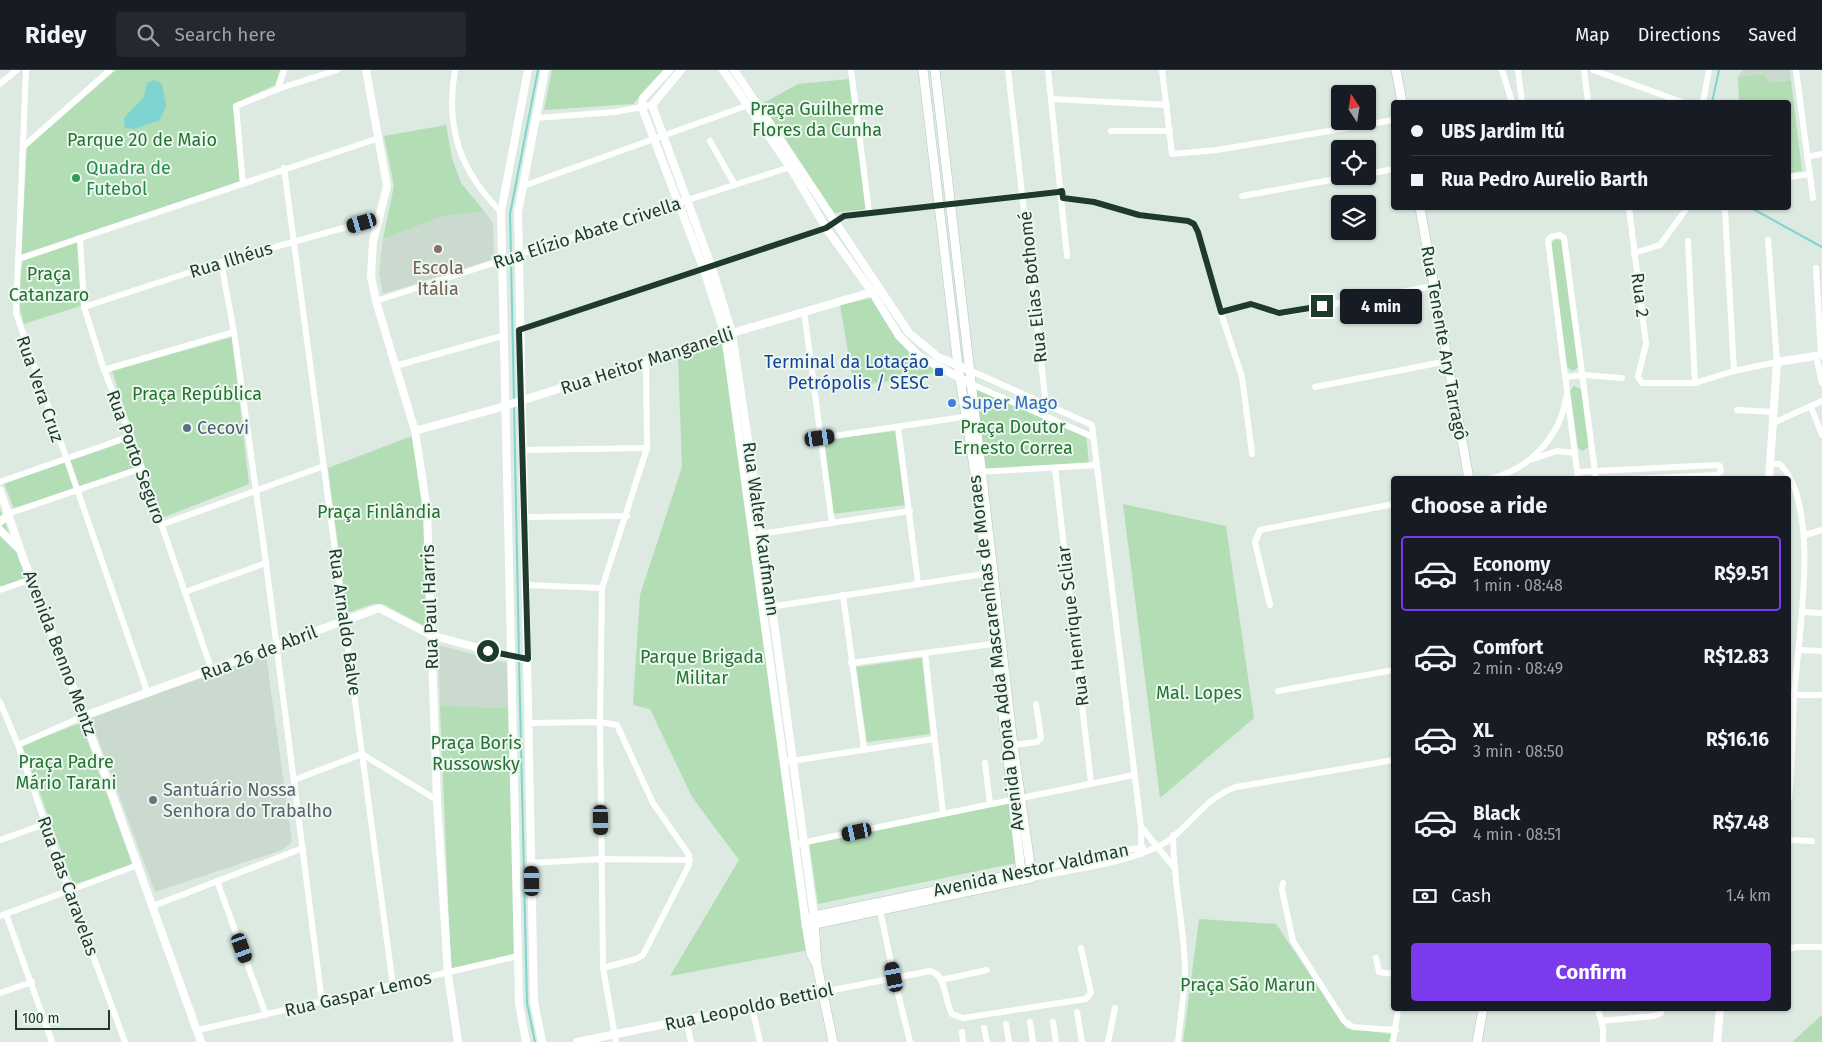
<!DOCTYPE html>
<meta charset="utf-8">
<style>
body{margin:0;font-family:"Fira Sans",sans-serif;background:#242831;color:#f1f3f6;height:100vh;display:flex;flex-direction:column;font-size:19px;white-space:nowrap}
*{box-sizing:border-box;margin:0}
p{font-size:16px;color:#9ea1a6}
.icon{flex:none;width:28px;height:28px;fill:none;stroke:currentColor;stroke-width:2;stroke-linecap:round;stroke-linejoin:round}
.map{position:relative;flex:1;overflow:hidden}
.side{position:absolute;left:1391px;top:406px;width:400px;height:535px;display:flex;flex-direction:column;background:#171b24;border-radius:5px;box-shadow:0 1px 4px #0004}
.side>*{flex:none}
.hud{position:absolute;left:1391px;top:30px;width:400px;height:110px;border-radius:5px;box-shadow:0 1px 4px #0004;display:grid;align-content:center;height:110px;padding:0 20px;background:#171b24}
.needle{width:32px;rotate:348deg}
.tools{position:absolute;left:1331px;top:15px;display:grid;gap:10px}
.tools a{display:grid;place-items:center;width:45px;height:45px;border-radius:5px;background:#171b24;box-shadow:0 1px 4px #0004;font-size:25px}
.scale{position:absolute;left:15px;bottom:12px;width:95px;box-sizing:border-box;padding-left:5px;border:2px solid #1d3a2c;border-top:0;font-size:14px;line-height:18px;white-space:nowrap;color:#1d3a2c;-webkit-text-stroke:4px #ecf7ef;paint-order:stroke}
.end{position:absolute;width:22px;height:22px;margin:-11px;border:6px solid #1d3a2c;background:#fff;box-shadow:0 0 0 2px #fff}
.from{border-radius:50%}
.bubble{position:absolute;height:35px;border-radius:5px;background:#171b24;box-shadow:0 1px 4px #0004;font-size:16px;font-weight:700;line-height:35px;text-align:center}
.car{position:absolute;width:15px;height:30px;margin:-15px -8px;border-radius:6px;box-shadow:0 0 4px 1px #0007;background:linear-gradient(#222 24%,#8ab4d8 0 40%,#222 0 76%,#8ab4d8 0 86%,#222 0)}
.hud b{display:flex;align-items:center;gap:18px;height:48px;font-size:19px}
.hud b+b{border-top:1px solid #363941}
.hud i{width:12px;height:12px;background:#f1f3f6}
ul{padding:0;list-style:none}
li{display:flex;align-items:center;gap:15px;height:75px;margin:0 10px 8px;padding:0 10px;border:2px solid transparent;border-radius:5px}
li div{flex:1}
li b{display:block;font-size:19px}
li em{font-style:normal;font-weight:700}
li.selected{border-color:#7c3aed}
li>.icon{width:45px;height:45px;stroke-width:1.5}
h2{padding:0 20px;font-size:22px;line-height:60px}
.pay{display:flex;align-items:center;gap:12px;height:55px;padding:0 20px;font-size:19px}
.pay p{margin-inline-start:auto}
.button{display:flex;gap:10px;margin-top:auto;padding:10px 20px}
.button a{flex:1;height:58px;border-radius:5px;background:#7c3aed;color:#fff;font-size:20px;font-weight:700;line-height:58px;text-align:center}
header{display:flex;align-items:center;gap:30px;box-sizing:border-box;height:70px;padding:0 25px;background:#171b24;border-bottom:1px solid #363941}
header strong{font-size:24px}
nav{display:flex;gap:28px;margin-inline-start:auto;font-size:18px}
.search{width:350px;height:45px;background:#242831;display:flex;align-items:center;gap:12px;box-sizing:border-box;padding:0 18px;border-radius:5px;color:#9ea1a6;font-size:19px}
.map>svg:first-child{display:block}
.built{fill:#cadacf}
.green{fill:#b3ddb5}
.water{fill:#7ed4d0}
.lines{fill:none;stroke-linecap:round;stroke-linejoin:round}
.stream{stroke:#7ed4d0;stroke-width:2}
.secondary-casing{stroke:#afcaba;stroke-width:10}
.minor{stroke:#fff;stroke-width:6}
.tertiary{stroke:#fff;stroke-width:8}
.secondary{stroke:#fff;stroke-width:9}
.route{stroke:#1d3a2c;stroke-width:6}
.leisure-dot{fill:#2e9e5b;stroke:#ecf7ef;stroke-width:2}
.education-dot{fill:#8d6e63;stroke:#ecf7ef;stroke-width:2}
.transit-dot{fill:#1a4fb4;stroke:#ecf7ef;stroke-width:2}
.shop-dot{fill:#3f7fe0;stroke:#ecf7ef;stroke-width:2}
.service-dot{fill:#5c6f8a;stroke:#ecf7ef;stroke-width:2}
.worship-dot{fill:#6b7280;stroke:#ecf7ef;stroke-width:2}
.labels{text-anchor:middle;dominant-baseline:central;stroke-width:4;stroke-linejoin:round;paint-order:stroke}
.park-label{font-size:18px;fill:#257333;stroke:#ecf7ef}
.leisure-label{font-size:18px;fill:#27864d;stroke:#ecf7ef;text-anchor:start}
.street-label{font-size:18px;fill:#1d3a2c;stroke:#ecf7ef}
.education-label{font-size:18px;fill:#785e54;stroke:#ecf7ef}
.transit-label{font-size:18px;fill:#164399;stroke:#ecf7ef;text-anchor:end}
.shop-label{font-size:18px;fill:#366cbe;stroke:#ecf7ef;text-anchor:start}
.service-label{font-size:18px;fill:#4e5e75;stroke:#ecf7ef;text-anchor:start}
.worship-label{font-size:18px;fill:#5b616d;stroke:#ecf7ef;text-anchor:start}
</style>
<header>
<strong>Ridey</strong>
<div class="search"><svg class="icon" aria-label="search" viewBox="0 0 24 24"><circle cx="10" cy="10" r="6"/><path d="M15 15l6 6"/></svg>Search here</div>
<nav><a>Map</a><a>Directions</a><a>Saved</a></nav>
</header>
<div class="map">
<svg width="1822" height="972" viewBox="0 0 1822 972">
<rect width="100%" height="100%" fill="#dceae1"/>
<g class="built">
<path d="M 1742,0 L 1790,0 L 1791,10 L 1770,13 L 1763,4 L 1738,7 Z"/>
<path d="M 484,141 L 493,153 L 494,189 L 383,224 L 379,203 L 383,169 L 443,146 Z"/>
<path d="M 438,575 L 507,593 L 508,638 L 440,636 Z"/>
<path d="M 266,585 L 292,772 L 282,780 L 155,822 L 90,648 Z"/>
</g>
<g class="green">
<path d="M 116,0 L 280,0 L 275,15 L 233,34 L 240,111 L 21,186 L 27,77 Z"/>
<path d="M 552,0 L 664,0 L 633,34 L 544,40 Z"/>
<path d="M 1763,4 L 1770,13 L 1791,10 L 1802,101 L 1789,103 L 1789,32 L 1739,32 L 1738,7 Z"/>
<path d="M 849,9 L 866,139 L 834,143 L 762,34 L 798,14 Z"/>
<path d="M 446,55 L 452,88 L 461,113 L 484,141 L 443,146 L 383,169 L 394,116 L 384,66 Z"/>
<path d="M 1555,169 L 1561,170 L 1578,297 L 1573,301 L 1567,297 L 1551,174 Z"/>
<path d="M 77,172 L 83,235 L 24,254 C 17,233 18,212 23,191 Z"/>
<path d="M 872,228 C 894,265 902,279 940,302 L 854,317 L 840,235 Z"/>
<path d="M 232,267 L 249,414 L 162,448 L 112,301 Z"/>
<path d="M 724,272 L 808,880 L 670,906 L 739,790 L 692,727 L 650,639 L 633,635 L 640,525 L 682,397 L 678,286 Z"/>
<path d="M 1574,316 L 1581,319 L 1589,376 L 1583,381 L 1578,378 L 1570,321 Z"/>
<path d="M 976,318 L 1086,365 L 1089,394 L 986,400 Z"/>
<path d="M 895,361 L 905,435 L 833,444 L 823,370 Z"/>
<path d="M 412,366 L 423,439 L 426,557 L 383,534 L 373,534 L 347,543 L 328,398 Z"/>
<path d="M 130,370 L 139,396 L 14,439 L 4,413 Z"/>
<path d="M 1123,434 L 1226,456 L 1254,648 L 1160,728 Z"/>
<path d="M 0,439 L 26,508 L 0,517 Z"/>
<path d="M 922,588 L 930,664 L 867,672 L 856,597 Z"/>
<path d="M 440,636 L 508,638 L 516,884 L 451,899 Z"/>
<path d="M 81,653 L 132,794 L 74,815 L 22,675 Z"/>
<path d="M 1008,732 L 1016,793 L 818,834 L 809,772 Z"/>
<path d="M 1199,849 L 1276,854 L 1346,958 L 1391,964 L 1389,972 L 1183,972 Z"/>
<path d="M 1822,945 L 1822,972 L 1792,972 Z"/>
</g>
<path class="water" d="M 154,10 L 162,14 L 166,36 L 160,50 L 135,59 L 125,58 L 124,48 L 144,27 L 147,13 Z"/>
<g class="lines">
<g class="stream">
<path d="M 1712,32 L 1719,0"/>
<path d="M 1744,138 L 1753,139 L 1822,177"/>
<path d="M 511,186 L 510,144 L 538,0"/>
<path d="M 511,190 L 514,331"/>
<path d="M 514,335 L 519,586"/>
<path d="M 519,590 L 527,933 L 535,972"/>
</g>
<g class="secondary-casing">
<g id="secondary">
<path d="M 923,0 L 958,296 L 975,403 L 1022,810"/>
<path d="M 1396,0 L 1402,32"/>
<path d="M 1420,138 L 1469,409"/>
<path d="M 814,850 L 817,895"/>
<path d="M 806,856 L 1032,808 L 1013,675 L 935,0"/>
<path d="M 833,972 L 817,895 L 811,884 L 805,848 L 1025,802"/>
<path d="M 1477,972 L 1483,939"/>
</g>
</g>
<g class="minor">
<path d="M 26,0 L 16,243 L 148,624"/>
<path d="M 455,0 C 445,58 460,101 501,142"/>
<path d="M 851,0 L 869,142"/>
<path d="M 1008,0 L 1046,335 L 1044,345"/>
<path d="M 1048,0 L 1067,186"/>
<path d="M 1162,0 L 1172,84 L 1217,80 L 1394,50"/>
<path d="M 1502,0 L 1512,32"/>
<path d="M 1518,0 L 1522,32"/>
<path d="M 1584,0 L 1588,32"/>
<path d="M 1593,0 L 1682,32"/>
<path d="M 1796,0 L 1813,128"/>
<path d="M 0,14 L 17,0"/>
<path d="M 278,19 L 284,0"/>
<path d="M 1052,29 L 1167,35"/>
<path d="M 1703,32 L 1709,0"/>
<path d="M 536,48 L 615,42 L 652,35"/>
<path d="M 1111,61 L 1170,61"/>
<path d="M 710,71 L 735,115"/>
<path d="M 24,76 L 110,0"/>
<path d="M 1807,87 L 1822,84"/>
<path d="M 284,98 L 393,916"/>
<path d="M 1368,104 L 1394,99"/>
<path d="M 1789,107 L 1810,104"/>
<path d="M 243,114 L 236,36 L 278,19 L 337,0"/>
<path d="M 523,116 L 757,32"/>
<path d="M 1242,126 L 1353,106"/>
<path d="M 1063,128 L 1094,132 L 1139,145 L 1187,151 L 1194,154 L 1198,162 L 1221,243 L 1242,307 L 1252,384"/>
<path d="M 1629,138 L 1646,274 L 1638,307 L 1642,313 L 1695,313 L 1734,301 L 1777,292 L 1768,170"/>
<path d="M 1725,141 L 1734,301"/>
<path d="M 80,168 L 84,237 L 104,300 L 131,366 L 212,601"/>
<path d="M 1688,171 L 1695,313"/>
<path d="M 1634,183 L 1660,175 L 1687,138"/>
<path d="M 18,189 L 379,68"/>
<path d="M 221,192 L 234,262 L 266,493 L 322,932"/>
<path d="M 1816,198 L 1821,285"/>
<path d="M 376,231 L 793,96"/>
<path d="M 84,237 L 221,192 L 379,148"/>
<path d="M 804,241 L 832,453"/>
<path d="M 1221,243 L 1251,234 L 1273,242 L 1285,243 L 1433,216"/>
<path d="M 519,260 L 826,158 L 844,146 L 1062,121"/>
<path d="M 1816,286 L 1822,313"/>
<path d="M 395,296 L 502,266"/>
<path d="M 104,300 L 234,262"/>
<path d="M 969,300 L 1092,355 L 1141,757 L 1141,784"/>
<path d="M 1566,307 L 1584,305 L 1622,308"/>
<path d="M 971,314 L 1093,367"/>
<path d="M 1315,317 L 1448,291"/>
<path d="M 1811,337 L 1822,365"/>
<path d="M 1737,340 L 1773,342"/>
<path d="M 1773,353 L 1822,331"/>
<path d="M 898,357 L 918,513"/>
<path d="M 820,368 L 970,346"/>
<path d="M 523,380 L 647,378"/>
<path d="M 1533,389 L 1557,381 L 1575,383"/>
<path d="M 1770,394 L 1780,394 C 1822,437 1798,568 1794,626 C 1792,660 1793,694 1789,728"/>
<path d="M 1055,398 L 1091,713"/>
<path d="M 978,402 L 1097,395"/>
<path d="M 1577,402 L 1717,395 L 1720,396 L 1721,401 L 1717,405 L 1629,409"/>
<path d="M 1489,409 C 1527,401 1560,368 1566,328"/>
<path d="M 1578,409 L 1548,170 L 1551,167 L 1560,165 L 1564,168 L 1596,409"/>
<path d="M 0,412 L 131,366"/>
<path d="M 10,443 L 142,398"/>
<path d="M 524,447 L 627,446"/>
<path d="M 161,455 L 324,396"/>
<path d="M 754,465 L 910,441"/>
<path d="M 1805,465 L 1822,460"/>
<path d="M 525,515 L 602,518"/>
<path d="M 0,520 L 32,509"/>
<path d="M 185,522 L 266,493"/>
<path d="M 843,525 L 864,679"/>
<path d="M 1270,535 L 1255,472 L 1260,460 L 1394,434"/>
<path d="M 763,538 L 990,503"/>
<path d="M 1803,542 L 1822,543"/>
<path d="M 1800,580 L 1822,581"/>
<path d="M 925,583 L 943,743"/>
<path d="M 851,593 L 999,573"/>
<path d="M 1278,621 L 1394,600"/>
<path d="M 1789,625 L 1822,625"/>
<path d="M 0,632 L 18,675 L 69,821 L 125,972"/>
<path d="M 529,653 L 600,652 L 617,655 L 653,733 L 689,785 L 689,795 L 643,885 L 636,889 L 603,898"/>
<path d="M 18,675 L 84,646"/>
<path d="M 1013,675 L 1037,672 L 1041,668 L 1036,634"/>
<path d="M 785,692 L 934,669"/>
<path d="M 985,693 L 990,734"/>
<path d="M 294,710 L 362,684 L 437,730"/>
<path d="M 1142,758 L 1173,796"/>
<path d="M 1173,765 C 1173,810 1184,854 1185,899 C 1185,923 1180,948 1178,972"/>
<path d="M 0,770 L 45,754"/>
<path d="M 1789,770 L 1812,771"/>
<path d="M 796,774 L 1134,705"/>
<path d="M 531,793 L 601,789 L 690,790"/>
<path d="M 1030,800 L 1143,777"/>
<path d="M 1032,808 C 1071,799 1122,794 1157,777 C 1186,764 1201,729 1236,717 L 1394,690"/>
<path d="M 217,811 L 266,945"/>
<path d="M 1283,813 L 1282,820 L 1293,871 L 1344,951 L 1353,957 L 1396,960"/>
<path d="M 153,836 L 303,778"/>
<path d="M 880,840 L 894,907 L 910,972"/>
<path d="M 6,844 L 52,972"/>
<path d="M 0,846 L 138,795"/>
<path d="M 1789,879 L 1796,877 L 1822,877"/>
<path d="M 1376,888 L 1379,902 L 1394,904"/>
<path d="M 941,910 L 987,900"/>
<path d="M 823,922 L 930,901 C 947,905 944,931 952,944 L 963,948 L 1086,929 L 1091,923 L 1081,878"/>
<path d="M 0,923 L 32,912"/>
<path d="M 752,937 L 760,972"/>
<path d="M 1598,939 L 1603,958 L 1603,972"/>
<path d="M 1077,942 L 1082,972"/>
<path d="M 686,950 L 691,972"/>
<path d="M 1601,951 L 1654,946 L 1661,943 L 1662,939"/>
<path d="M 1030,952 L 1033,972"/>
<path d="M 1053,952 L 1056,972"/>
<path d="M 1006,954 L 1009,972"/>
<path d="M 984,958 L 987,972"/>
<path d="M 198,960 L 518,886"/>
<path d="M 962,962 L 963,972"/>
<path d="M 616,972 L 603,898 L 600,652 L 602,518 L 647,378 L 646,292"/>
<path d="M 1108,972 L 1115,938"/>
<path d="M 1393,972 L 1398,939"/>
</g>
<g class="tertiary">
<path d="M 366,0 L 387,116 L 373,172 L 371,206 L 376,231 L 415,361 L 427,440 L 437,730 L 448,904 L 458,972"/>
<path d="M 669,0 L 643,28 L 642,38 L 704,200 L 725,265 L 805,848"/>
<path d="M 681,0 L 652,35 L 712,198 L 732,263 L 762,464 L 814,846"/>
<path d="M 723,0 L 790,97 L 826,158 L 872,222 L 899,266 L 919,286 L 971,314"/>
<path d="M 734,0 L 909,263 L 938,287 L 969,300"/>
<path d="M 415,361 L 505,336 L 732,263 L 879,220"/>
<path d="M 1769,409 L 1777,292 L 1822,285"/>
<path d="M 0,420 L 23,488 L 84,646 L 201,972"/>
<path d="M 0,452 L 10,443"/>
<path d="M 0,460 L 18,478"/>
<path d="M 84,646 L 379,538 L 431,565 L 511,587 L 528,589"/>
<path d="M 526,972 L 519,933 L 501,142 L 528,0"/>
<path d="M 542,972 L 534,932 L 518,142 L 545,0"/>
<path d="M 577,972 L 823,922"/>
<path d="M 1717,972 L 1720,939"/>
</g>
<use href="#secondary" class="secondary"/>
</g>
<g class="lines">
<path class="route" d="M 488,581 L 528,589 L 519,260 L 826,158 L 844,146 L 1058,122 L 1062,121 L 1063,128 L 1094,132 L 1139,145 L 1188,151 L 1194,154 L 1198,162 L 1221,242 L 1251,234 L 1279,243 L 1322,236"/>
</g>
<circle class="leisure-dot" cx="76" cy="108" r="5"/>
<circle class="education-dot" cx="438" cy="179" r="5"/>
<rect class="transit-dot" x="934" y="297" width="10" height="10" rx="2.5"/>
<circle class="shop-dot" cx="952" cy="333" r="5"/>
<circle class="service-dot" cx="187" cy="358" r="5"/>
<circle class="worship-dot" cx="153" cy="730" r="5"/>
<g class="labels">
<g class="park-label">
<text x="817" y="39">Praça Guilherme<tspan x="817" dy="21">Flores da Cunha</tspan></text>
<text x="142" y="70">Parque 20 de Maio</text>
<text x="49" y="204">Praça<tspan x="49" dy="21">Catanzaro</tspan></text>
<text x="197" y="324">Praça República</text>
<text x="1013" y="357">Praça Doutor<tspan x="1013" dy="21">Ernesto Correa</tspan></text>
<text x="379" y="442">Praça Finlândia</text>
<text x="702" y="587">Parque Brigada<tspan x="702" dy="21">Militar</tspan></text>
<text x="1199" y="623">Mal. Lopes</text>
<text x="476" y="673">Praça Boris<tspan x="476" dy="21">Russowsky</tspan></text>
<text x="66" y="692">Praça Padre<tspan x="66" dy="21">Mário Tarani</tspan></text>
<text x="1248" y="915">Praça São Marun</text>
</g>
<g class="leisure-label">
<text x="86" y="98">Quadra de<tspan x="86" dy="21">Futebol</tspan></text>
</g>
<g class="street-label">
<text transform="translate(587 163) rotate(-18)">Rua Elízio Abate Crivella</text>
<text transform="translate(231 190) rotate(-17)">Rua Ilhéus</text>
<text transform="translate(1033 217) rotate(-96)">Rua Elias Bothomé</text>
<text transform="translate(1640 225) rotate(83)">Rua 2</text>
<text transform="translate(1444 273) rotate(80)">Rua Tenente Ary Tarragô</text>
<text transform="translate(647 291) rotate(-18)">Rua Heitor Manganelli</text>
<text transform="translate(40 319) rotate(71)">Rua Vera Cruz</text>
<text transform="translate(136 387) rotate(70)">Rua Porto Seguro</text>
<text transform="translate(761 459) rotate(82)">Rua Walter Kaufmann</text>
<text transform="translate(430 537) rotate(-92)">Rua Paul Harris</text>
<text transform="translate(345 552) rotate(82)">Rua Arnaldo Balve</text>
<text transform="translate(1073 556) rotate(-97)">Rua Henrique Scliar</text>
<text transform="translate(60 583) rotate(69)">Avenida Benno Mentz</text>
<text transform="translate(259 583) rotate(-21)">Rua 26 de Abril</text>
<text transform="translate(996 583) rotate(-97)">Avenida Dona Adda Mascarenhas de Moraes</text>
<text transform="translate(1031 800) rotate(-12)">Avenida Nestor Valdman</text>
<text transform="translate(68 816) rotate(70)">Rua das Caravelas</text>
<text transform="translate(358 924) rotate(-13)">Rua Gaspar Lemos</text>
<text transform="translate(749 937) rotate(-12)">Rua Leopoldo Bettiol</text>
</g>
<g class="education-label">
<text x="438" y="198">Escola<tspan x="438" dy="21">Itália</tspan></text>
</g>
<g class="transit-label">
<text x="929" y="292">Terminal da Lotação<tspan x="929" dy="21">Petrópolis / SESC</tspan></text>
</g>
<g class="shop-label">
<text x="962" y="333">Super Mago</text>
</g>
<g class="service-label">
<text x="197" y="358">Cecovi</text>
</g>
<g class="worship-label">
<text x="163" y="720">Santuário Nossa<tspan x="163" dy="21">Senhora do Trabalho</tspan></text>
</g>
</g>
</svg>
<div class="tools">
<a><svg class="needle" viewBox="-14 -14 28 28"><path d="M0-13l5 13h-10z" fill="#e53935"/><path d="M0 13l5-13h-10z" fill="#9ea1a6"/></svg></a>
<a><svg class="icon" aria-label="locate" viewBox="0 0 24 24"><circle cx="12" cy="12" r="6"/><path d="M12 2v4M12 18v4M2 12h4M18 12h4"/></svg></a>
<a><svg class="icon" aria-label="layers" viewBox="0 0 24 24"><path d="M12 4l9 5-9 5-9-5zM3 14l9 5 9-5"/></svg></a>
</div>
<div class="scale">100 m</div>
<i class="end from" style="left:488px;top:581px"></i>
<i class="end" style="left:1322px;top:236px"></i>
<div class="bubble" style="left:1340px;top:219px;width:82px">4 min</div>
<i class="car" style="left:362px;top:153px;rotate:254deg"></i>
<i class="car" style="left:820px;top:368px;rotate:82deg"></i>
<i class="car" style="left:601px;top:750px;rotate:179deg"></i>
<i class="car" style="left:857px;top:762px;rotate:258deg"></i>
<i class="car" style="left:532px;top:811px;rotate:359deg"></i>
<i class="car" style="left:242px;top:878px;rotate:160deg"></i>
<i class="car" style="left:894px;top:907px;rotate:349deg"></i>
<div class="hud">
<b><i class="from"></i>UBS Jardim Itú</b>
<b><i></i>Rua Pedro Aurelio Barth</b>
</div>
<section class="side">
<h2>Choose a ride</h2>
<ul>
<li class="selected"><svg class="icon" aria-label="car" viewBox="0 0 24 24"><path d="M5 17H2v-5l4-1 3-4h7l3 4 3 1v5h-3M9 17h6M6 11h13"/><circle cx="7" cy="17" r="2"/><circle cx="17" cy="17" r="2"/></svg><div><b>Economy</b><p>1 min · 08:48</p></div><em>R$9.51</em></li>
<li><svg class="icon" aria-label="car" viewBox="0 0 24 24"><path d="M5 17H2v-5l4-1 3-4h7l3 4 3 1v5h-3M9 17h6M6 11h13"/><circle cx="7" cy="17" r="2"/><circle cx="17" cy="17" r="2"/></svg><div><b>Comfort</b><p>2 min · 08:49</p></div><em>R$12.83</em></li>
<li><svg class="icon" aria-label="car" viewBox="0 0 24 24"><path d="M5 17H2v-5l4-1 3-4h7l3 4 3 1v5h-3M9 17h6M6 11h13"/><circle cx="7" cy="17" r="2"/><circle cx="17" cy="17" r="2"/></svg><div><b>XL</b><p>3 min · 08:50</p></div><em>R$16.16</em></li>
<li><svg class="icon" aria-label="car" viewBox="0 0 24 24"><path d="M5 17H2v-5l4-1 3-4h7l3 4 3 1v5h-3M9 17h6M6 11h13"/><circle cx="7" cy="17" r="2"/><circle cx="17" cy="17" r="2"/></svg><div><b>Black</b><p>4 min · 08:51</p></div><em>R$7.48</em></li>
</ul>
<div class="pay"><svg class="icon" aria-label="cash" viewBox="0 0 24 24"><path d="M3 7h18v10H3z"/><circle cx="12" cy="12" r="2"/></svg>Cash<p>1.4 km</p></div>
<div class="button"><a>Confirm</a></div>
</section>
</div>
